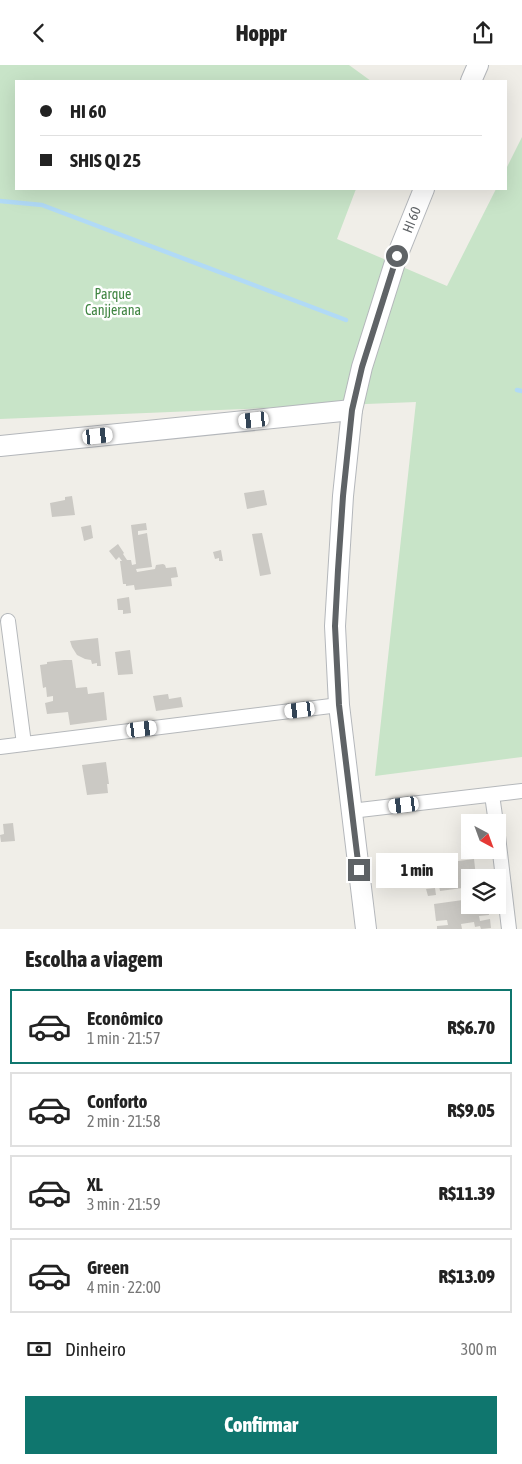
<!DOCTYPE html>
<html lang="pt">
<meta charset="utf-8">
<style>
body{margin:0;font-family:"Asap Condensed",sans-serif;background:#f6f6f6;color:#222;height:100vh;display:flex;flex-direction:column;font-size:19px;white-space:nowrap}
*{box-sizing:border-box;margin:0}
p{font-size:16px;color:#767676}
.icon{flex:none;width:28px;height:28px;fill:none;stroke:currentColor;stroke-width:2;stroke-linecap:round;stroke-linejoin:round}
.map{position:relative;height:864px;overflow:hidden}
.details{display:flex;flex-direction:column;background:#fff;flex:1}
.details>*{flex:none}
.guide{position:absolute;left:15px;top:15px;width:492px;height:110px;border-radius:0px;box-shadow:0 5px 20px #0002;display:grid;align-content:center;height:110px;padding:0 25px;background:#fff}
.needle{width:32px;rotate:139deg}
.tools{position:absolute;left:461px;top:749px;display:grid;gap:10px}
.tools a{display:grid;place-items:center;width:45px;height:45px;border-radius:0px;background:#fff;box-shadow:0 5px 20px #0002;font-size:25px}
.end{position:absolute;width:22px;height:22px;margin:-11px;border:6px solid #5f6366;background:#fff;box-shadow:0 0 0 2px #fff}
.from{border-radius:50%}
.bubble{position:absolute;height:35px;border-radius:0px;background:#fff;box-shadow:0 5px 20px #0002;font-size:16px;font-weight:800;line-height:35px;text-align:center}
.car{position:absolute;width:15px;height:30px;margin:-15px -8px;border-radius:6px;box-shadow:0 0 4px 1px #0007;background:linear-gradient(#fff 24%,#345 0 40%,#fff 0 76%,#345 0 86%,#fff 0)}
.guide b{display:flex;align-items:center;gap:18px;height:48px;font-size:19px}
.guide b+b{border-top:1px solid #e0e0e0}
.guide i{width:12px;height:12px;background:#222}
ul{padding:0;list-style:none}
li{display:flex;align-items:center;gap:15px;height:75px;margin:0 10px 8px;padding:0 15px;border:2px solid #e0e0e0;border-radius:0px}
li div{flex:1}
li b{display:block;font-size:19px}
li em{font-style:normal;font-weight:800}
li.active{border-color:#0f766e}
li>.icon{width:45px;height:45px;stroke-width:1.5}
h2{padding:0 25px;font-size:22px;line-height:60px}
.pay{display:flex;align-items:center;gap:12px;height:55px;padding:0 25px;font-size:19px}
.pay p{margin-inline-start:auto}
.cta{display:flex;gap:10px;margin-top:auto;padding:10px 25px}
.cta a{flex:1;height:58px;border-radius:0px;background:#0f766e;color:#fff;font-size:20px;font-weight:800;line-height:58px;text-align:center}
header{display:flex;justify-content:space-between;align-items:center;height:65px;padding:0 25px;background:#fff;font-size:22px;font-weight:800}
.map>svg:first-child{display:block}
.green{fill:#c8e4c8}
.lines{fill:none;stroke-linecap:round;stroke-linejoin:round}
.stream{stroke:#b1daf6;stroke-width:4.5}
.building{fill:#cbc9c4}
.street-casing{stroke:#b5b8bb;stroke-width:16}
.secondary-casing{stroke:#b4b7bb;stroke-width:22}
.street{stroke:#fff;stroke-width:14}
.secondary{stroke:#fff;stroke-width:20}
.route{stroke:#5f6366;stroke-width:6}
.labels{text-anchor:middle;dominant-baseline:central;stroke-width:5;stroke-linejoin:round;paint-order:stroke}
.street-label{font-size:14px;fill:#5f6366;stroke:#fff}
.park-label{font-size:14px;fill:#408542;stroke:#fff}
</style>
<header><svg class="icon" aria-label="back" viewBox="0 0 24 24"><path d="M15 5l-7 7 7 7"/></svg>Hoppr<svg class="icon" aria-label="share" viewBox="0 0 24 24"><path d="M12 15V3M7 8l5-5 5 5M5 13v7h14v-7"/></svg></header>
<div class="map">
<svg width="522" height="864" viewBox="0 0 522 864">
<rect width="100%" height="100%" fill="#f0eee8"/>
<path class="green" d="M 0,0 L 349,0 L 371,16 L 16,16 L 16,124 L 356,124 L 337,174 L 447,221 L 496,124 L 506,124 L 506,104 L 522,72 L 522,692 L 375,711 L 416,337 L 0,354 Z"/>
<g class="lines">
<g class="stream">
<path d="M 0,136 L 42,140 L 346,255"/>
<path d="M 517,325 L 522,326"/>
</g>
</g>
<g class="building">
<path d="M 264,425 L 267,440 L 247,444 L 244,428 Z"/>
<path d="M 72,431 L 75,450 L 52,452 L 50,438 L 65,435 L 65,432 Z"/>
<path d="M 146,458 L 147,465 L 138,466 L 138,470 L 147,468 L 152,502 L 136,504 L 137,507 L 155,504 L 156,500 L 163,499 L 165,500 L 166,503 L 176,502 L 178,512 L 171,513 L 172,521 L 135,525 L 134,520 L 126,521 L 126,519 L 123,519 L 120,496 L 122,496 L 119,492 L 116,495 L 109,486 L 118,479 L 124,488 L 123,489 L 127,495 L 131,495 L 132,500 L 136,499 L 131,460 Z"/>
<path d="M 91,460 L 93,473 L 84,476 L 81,462 Z"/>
<path d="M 262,468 L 271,509 L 260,511 L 252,469 Z"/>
<path d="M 221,485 L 223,496 L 219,496 L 219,493 L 215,494 L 213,487 Z"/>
<path d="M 129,532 L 131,548 L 123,549 L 123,545 L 118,545 L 117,534 Z"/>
<path d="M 98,573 L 101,601 L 97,601 L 97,598 L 92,599 L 91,595 L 85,594 L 77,590 L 72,582 L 70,576 Z"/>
<path d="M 130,585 L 133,609 L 118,610 L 115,587 Z"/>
<path d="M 64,595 L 72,595 L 76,623 L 87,622 L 88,629 L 104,627 L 107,655 L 70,660 L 68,647 L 47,649 L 45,638 L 53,636 L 53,631 L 47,632 L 46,622 L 43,623 L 40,600 L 47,599 L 47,597 Z"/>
<path d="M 168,629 L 169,634 L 181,632 L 183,642 L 156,646 L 153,631 Z"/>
<path d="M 106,697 L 109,719 L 107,719 L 108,728 L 87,730 L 82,700 Z"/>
<path d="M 13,758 L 15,776 L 1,777 L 0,770 L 4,769 L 3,759 Z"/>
<path d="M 474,794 L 476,812 L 470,812 L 470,822 L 440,826 L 439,821 L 430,822 L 427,800 Z"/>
<path d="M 435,823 L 436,830 L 428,831 L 426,824 Z"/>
<path d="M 470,834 L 470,840 L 488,840 L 489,850 L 479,851 L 480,856 L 490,854 L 491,863 L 481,864 L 480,861 L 475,862 L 474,857 L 461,859 L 462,864 L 437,864 L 437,861 L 448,860 L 447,855 L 436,856 L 434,839 Z"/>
</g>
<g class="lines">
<g class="street-casing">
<g id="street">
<path d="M 8,556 L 24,679"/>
<path d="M 0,682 L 339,640"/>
<path d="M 492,730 L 496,758"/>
<path d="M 351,746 L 522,726"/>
<path d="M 498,771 L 509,864"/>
</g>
</g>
<g class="secondary-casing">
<g id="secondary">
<path d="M 471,16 L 478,0"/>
<path d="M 0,381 L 352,345"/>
<path id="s1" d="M 366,864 L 339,640 L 335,561 L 343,431 L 352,345 L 362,302 L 397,191 L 424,124"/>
</g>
</g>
<use href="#street" class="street"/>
<use href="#secondary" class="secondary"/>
</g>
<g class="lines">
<path class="route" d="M 359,805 L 339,640 L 335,561 L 338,505 L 343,431 L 352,345 L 362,302 L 397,191"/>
</g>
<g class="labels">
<g class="street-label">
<text stroke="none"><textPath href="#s1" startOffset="721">HI 60</textPath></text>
</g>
<g class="park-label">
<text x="113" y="229">Parque<tspan x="113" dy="16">Canjjerana</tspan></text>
</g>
</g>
</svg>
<div class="tools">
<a><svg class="needle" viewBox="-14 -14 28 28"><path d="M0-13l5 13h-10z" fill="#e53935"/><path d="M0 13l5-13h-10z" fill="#767676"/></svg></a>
<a><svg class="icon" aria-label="layers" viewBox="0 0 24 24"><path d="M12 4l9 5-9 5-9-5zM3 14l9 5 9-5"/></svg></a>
</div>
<i class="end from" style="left:397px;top:191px"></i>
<i class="end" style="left:359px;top:805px"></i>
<div class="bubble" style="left:376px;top:788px;width:82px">1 min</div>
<i class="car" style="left:254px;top:355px;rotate:264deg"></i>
<i class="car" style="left:98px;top:371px;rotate:84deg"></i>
<i class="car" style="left:300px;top:645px;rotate:263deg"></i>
<i class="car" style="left:142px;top:664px;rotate:83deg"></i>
<i class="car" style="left:404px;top:740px;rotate:263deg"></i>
<div class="guide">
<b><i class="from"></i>HI 60</b>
<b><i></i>SHIS QI 25</b>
</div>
</div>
<section class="details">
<h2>Escolha a viagem</h2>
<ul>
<li class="active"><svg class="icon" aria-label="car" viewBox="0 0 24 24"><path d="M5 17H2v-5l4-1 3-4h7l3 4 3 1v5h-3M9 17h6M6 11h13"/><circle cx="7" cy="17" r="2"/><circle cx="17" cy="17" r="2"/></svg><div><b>Econômico</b><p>1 min · 21:57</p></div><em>R$6.70</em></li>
<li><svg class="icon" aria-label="car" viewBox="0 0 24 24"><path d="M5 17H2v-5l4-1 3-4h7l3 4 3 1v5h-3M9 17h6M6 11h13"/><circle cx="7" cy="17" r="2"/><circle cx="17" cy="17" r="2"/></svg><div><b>Conforto</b><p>2 min · 21:58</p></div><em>R$9.05</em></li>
<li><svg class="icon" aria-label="car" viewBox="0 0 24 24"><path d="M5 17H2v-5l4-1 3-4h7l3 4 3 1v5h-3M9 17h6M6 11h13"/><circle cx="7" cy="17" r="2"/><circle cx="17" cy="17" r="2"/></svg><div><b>XL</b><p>3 min · 21:59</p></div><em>R$11.39</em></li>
<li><svg class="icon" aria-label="car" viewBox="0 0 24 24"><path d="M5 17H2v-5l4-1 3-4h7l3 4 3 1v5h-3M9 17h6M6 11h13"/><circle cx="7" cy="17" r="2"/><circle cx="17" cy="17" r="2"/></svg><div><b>Green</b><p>4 min · 22:00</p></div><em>R$13.09</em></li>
</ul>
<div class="pay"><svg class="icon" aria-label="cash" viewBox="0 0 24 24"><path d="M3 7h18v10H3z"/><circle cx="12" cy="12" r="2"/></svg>Dinheiro<p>300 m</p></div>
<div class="cta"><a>Confirmar</a></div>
</section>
